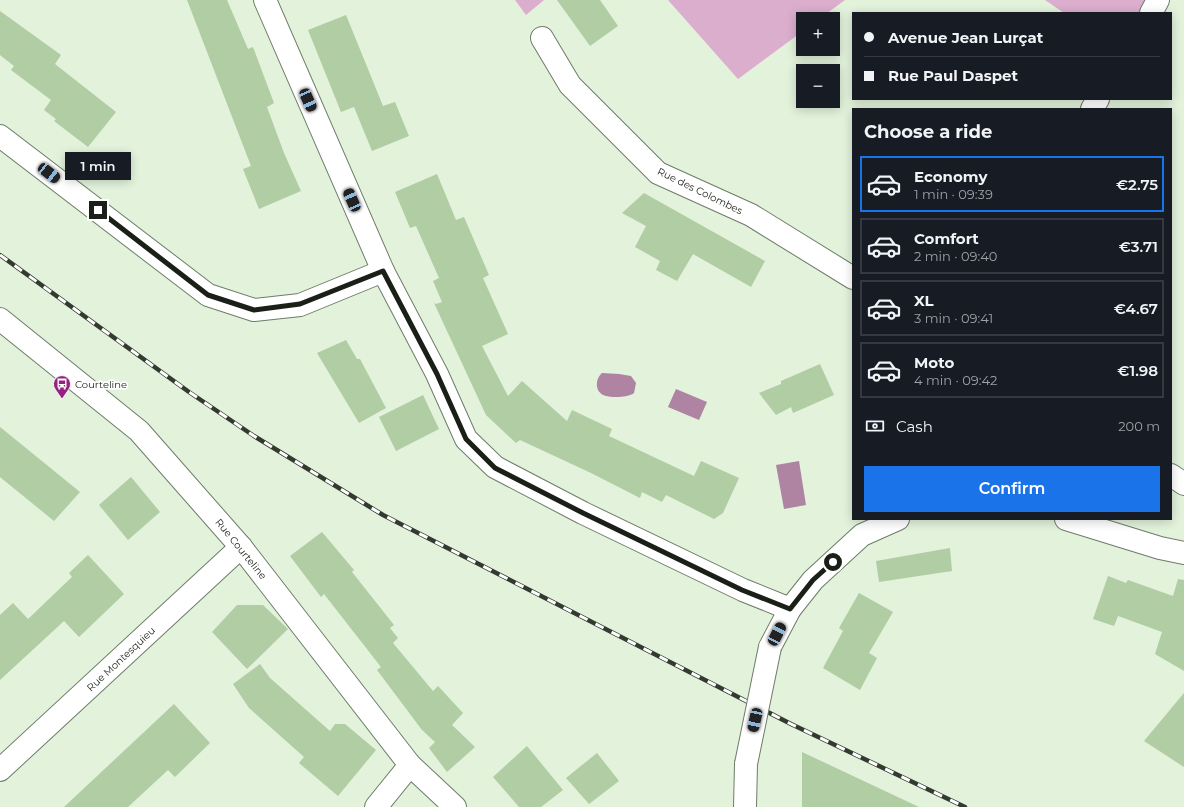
<!DOCTYPE html>
<meta charset="utf-8">
<style>
body{margin:0;font-family:Montserrat,sans-serif;background:#242831;color:#f1f3f6;height:100vh;display:flex;flex-direction:column;font-size:15px;white-space:nowrap}
*{box-sizing:border-box;margin:0}
p{font-size:13px;color:#9ea1a6}
.icon{flex:none;width:22px;height:22px;fill:none;stroke:currentColor;stroke-width:2;stroke-linecap:round;stroke-linejoin:round}
.map{position:relative;flex:1;overflow:hidden}
.panel{position:absolute;left:852px;top:108px;width:320px;height:412px;display:flex;flex-direction:column;background:#171b24;border-radius:0px;box-shadow:0 2px 10px #0003}
.panel>*{flex:none}
.top-card{position:absolute;left:852px;top:12px;width:320px;height:88px;border-radius:0px;box-shadow:0 2px 10px #0003;display:grid;align-content:center;height:88px;padding:0 12px;background:#171b24}
.fabs{position:absolute;left:796px;top:12px;display:grid;gap:8px}
.fabs a{display:grid;place-items:center;width:44px;height:44px;border-radius:0px;background:#171b24;box-shadow:0 2px 10px #0003;font-size:20px}
.end{position:absolute;width:18px;height:18px;margin:-9px;border:5px solid #1a1f17;background:#fff;box-shadow:0 0 0 2px #fff}
.from{border-radius:50%}
.bubble{position:absolute;height:28px;border-radius:0px;background:#171b24;box-shadow:0 2px 10px #0003;font-size:13px;font-weight:600;line-height:28px;text-align:center}
.car{position:absolute;width:12px;height:24px;margin:-12px -6px;border-radius:5px;box-shadow:0 0 3px 1px #0007;background:linear-gradient(#222 24%,#8ab4d8 0 40%,#222 0 76%,#8ab4d8 0 86%,#222 0)}
.top-card b{display:flex;align-items:center;gap:14px;height:38px;font-size:15px}
.top-card b+b{border-top:1px solid #363941}
.top-card i{width:10px;height:10px;background:#f1f3f6}
ul{padding:0;list-style:none}
li{display:flex;align-items:center;gap:12px;height:56px;margin:0 8px 6px;padding:0 4px;border:2px solid #363941;border-radius:0px}
li div{flex:1}
li b{display:block;font-size:15px}
li em{font-style:normal;font-weight:600}
li.on{border-color:#1a73e8}
li>.icon{width:36px;height:36px;stroke-width:1.5}
h2{padding:0 12px;font-size:18px;line-height:48px}
.pay{display:flex;align-items:center;gap:10px;height:44px;padding:0 12px;font-size:15px}
.pay p{margin-inline-start:auto}
.cta{display:flex;gap:8px;margin-top:auto;padding:8px 12px}
.cta a{flex:1;height:46px;border-radius:0px;background:#1a73e8;color:#fff;font-size:16px;font-weight:600;line-height:46px;text-align:center}
.map>svg:first-child{display:block}
.forest{fill:#dbaece}
.water{fill:#ae84a2}
.building{fill:#b0cda3}
.lines{fill:none;stroke-linecap:round;stroke-linejoin:round}
.minor-casing{stroke:#6e7c68;stroke-width:24}
.secondary-casing{stroke:#6e7c68;stroke-width:24}
.minor{stroke:#fff;stroke-width:22}
.secondary{stroke:#fff;stroke-width:22}
.rail-casing{stroke:#333a30;stroke-width:4.5}
.rail{stroke:#fff;stroke-width:3;stroke-dasharray:9;stroke-linecap:butt}
.secondary-bridge-casing{stroke:#6e7c68;stroke-width:24;stroke-linecap:butt}
.secondary-bridge{stroke:#fff;stroke-width:22}
.route{stroke:#1a1f17;stroke-width:5}
.labels{text-anchor:middle;dominant-baseline:central;stroke-width:3.5;stroke-linejoin:round;paint-order:stroke}
.street-label{font-size:10px;fill:#1a1f17;stroke:#fff}
.poi-label{font-size:10px;fill:#1a1f17;stroke:#fff;text-anchor:start}
</style>
<div class="map">
<svg width="1184" height="807" viewBox="0 0 1184 807">
<rect width="100%" height="100%" fill="#e2f2db"/>
<g class="forest">
<path d="M 515,0 L 544,0 L 526,15 Z"/>
<path d="M 668,0 L 845,0 L 819,19 L 803,19 L 803,31 L 738,79 Z"/>
<path d="M 1045,0 L 1148,0 L 1141,13 L 1064,13 Z"/>
</g>
<g class="water">
<path d="M 602,373 L 619,374 L 631,376 L 636,383 L 634,393 C 628,398 609,398 603,395 C 594,390 596,378 602,373 Z"/>
<path d="M 676,389 L 707,402 L 699,420 L 668,407 Z"/>
<path d="M 799,461 L 806,505 L 784,509 L 776,465 Z"/>
</g>
<g class="building">
<path d="M 187,0 L 227,0 L 248,49 L 253,47 L 274,103 L 267,107 L 284,153 L 301,191 L 259,209 L 243,169 L 251,166 Z"/>
<path d="M 557,0 L 600,0 L 618,26 L 590,46 Z"/>
<path d="M 0,11 L 61,55 L 55,64 L 116,112 L 88,147 L 54,121 L 56,119 L 44,110 L 51,100 L 11,70 L 14,66 L 0,55 Z"/>
<path d="M 346,15 L 383,106 L 395,102 L 409,136 L 372,151 L 354,107 L 341,112 L 308,30 Z"/>
<path d="M 437,174 L 456,220 L 464,217 L 489,275 L 483,278 L 508,334 L 482,346 L 508,396 L 522,381 L 567,421 L 572,410 L 612,429 L 609,436 L 694,476 L 701,461 L 739,478 L 723,513 L 714,519 L 666,495 L 662,502 L 642,492 L 640,498 L 591,473 L 520,440 L 516,443 L 486,415 L 434,303 L 436,304 L 442,302 L 433,281 L 439,278 L 416,226 L 410,228 L 395,192 Z"/>
<path d="M 644,193 L 765,261 L 751,287 L 693,254 L 677,281 L 656,270 L 660,261 L 635,247 L 646,226 L 622,213 Z"/>
<path d="M 346,340 L 357,359 L 360,359 L 386,408 L 359,423 L 317,353 Z"/>
<path d="M 820,364 L 834,395 L 793,413 L 791,407 L 776,415 L 759,393 L 781,384 L 781,381 Z"/>
<path d="M 423,395 L 439,429 L 396,451 L 379,417 Z"/>
<path d="M 0,427 L 80,492 L 54,521 L 0,477 Z"/>
<path d="M 131,477 L 160,512 L 128,540 L 99,505 Z"/>
<path d="M 322,532 L 354,570 L 352,572 L 394,625 L 390,628 L 398,638 L 393,643 L 433,691 L 438,686 L 463,713 L 452,725 L 475,747 L 447,772 L 429,748 L 435,742 L 422,730 L 377,670 L 381,667 L 324,594 L 321,597 L 290,556 Z"/>
<path d="M 950,548 L 952,571 L 879,582 L 876,561 Z"/>
<path d="M 88,555 L 124,594 L 79,637 L 64,621 L 0,680 L 0,615 L 13,603 L 28,619 L 72,577 L 69,573 Z"/>
<path d="M 1108,576 L 1126,583 L 1128,580 L 1173,596 L 1178,579 L 1184,580 L 1184,671 L 1155,654 L 1162,632 L 1118,616 L 1114,626 L 1093,619 Z"/>
<path d="M 859,593 L 893,612 L 869,653 L 877,658 L 860,690 L 823,668 L 843,631 L 839,628 Z"/>
<path d="M 237,605 L 263,605 L 288,629 L 247,669 L 212,632 Z"/>
<path d="M 260,664 L 270,678 L 330,731 L 335,724 L 345,724 L 376,750 L 338,796 L 299,763 L 304,757 L 249,708 L 233,684 Z"/>
<path d="M 1184,693 L 1184,767 L 1144,741 Z"/>
<path d="M 174,704 L 210,743 L 175,777 L 168,770 L 128,807 L 64,807 Z"/>
<path d="M 527,746 L 563,790 L 541,807 L 519,807 L 493,777 Z"/>
<path d="M 802,752 L 919,807 L 802,807 Z"/>
<path d="M 597,753 L 619,781 L 589,804 L 566,778 Z"/>
</g>
<g class="lines">
<g class="minor-casing">
<g id="minor">
<path d="M 265,0 L 383,271 L 437,374 L 466,439 L 495,467 L 583,513 L 743,590 L 790,609"/>
<path d="M 1151,13 L 1158,0"/>
<path d="M 542,38 L 570,85 L 658,173 L 751,215 L 853,278"/>
<path d="M 1092,109 L 1098,99"/>
<path d="M 0,136 L 208,295 L 254,310 L 300,305 L 383,271"/>
<path d="M 0,319 L 139,431 L 241,547 L 410,765 L 455,807"/>
<path d="M 1171,475 L 1184,484"/>
<path d="M 0,770 L 241,547"/>
<path d="M 376,807 L 410,765"/>
</g>
</g>
<g class="secondary-casing">
<g id="secondary">
<path d="M 1066,519 L 1160,548 L 1184,553"/>
<path d="M 770,647 L 790,609 L 813,580 L 862,535 L 898,519"/>
<path d="M 745,807 L 746,764"/>
</g>
</g>
<use href="#minor" class="minor"/>
<use href="#secondary" class="secondary"/>
<g class="rail-casing">
<path id="rail" d="M 0,255 L 189,392 L 254,436 L 383,515 L 791,724 L 965,807"/>
</g>
<use href="#rail" class="rail"/>
<g class="secondary-bridge-casing">
<path id="secondary-bridge" d="M 746,764 L 770,647"/>
</g>
<use href="#secondary-bridge" class="secondary-bridge"/>
</g>
<g class="lines">
<path class="route" d="M 98,210 L 208,295 L 254,310 L 300,304 L 383,271 L 437,374 L 466,439 L 495,468 L 583,513 L 742,590 L 790,609 L 813,580 L 833,562"/>
</g>
<defs>
<g id="bus-pin" transform="scale(0.9)"><path d="M0 17L-7.5 6A9.5 9.5 0 1 1 7.5 6Z" fill="#952281" stroke="#fff"/><path d="M-5-6H5V4H4V6H2V4H-2V6H-4V4H-5ZM-3.5-4V0h7V-4ZM-3.5 1.2v1.5H-2V1.2ZM2 1.2v1.5H3.5V1.2Z" fill="#fff"/></g>
</defs>
<g fill-rule="evenodd">
<use href="#bus-pin" x="62" y="384"/>
</g>
<g class="labels">
<g class="street-label">
<text transform="translate(700 191) rotate(26)">Rue des Colombes</text>
<text transform="translate(241 549) rotate(51)">Rue Courteline</text>
<text transform="translate(121 659) rotate(-43)">Rue Montesquieu</text>
</g>
<g class="poi-label">
<text x="75" y="384">Courteline</text>
</g>
</g>
</svg>
<div class="fabs">
<a>+</a>
<a>−</a>
</div>
<i class="end from" style="left:833px;top:562px"></i>
<i class="end" style="left:98px;top:210px"></i>
<div class="bubble" style="left:65px;top:152px;width:66px">1 min</div>
<i class="car" style="left:308px;top:100px;rotate:156deg"></i>
<i class="car" style="left:49px;top:173px;rotate:128deg"></i>
<i class="car" style="left:352px;top:200px;rotate:336deg"></i>
<i class="car" style="left:777px;top:634px;rotate:27deg"></i>
<i class="car" style="left:755px;top:720px;rotate:192deg"></i>
<div class="top-card">
<b><i class="from"></i>Avenue Jean Lurçat</b>
<b><i></i>Rue Paul Daspet</b>
</div>
<section class="panel">
<h2>Choose a ride</h2>
<ul>
<li class="on"><svg class="icon" aria-label="car" viewBox="0 0 24 24"><path d="M5 17H2v-5l4-1 3-4h7l3 4 3 1v5h-3M9 17h6M6 11h13"/><circle cx="7" cy="17" r="2"/><circle cx="17" cy="17" r="2"/></svg><div><b>Economy</b><p>1 min · 09:39</p></div><em>€2.75</em></li>
<li><svg class="icon" aria-label="car" viewBox="0 0 24 24"><path d="M5 17H2v-5l4-1 3-4h7l3 4 3 1v5h-3M9 17h6M6 11h13"/><circle cx="7" cy="17" r="2"/><circle cx="17" cy="17" r="2"/></svg><div><b>Comfort</b><p>2 min · 09:40</p></div><em>€3.71</em></li>
<li><svg class="icon" aria-label="car" viewBox="0 0 24 24"><path d="M5 17H2v-5l4-1 3-4h7l3 4 3 1v5h-3M9 17h6M6 11h13"/><circle cx="7" cy="17" r="2"/><circle cx="17" cy="17" r="2"/></svg><div><b>XL</b><p>3 min · 09:41</p></div><em>€4.67</em></li>
<li><svg class="icon" aria-label="car" viewBox="0 0 24 24"><path d="M5 17H2v-5l4-1 3-4h7l3 4 3 1v5h-3M9 17h6M6 11h13"/><circle cx="7" cy="17" r="2"/><circle cx="17" cy="17" r="2"/></svg><div><b>Moto</b><p>4 min · 09:42</p></div><em>€1.98</em></li>
</ul>
<div class="pay"><svg class="icon" aria-label="cash" viewBox="0 0 24 24"><path d="M3 7h18v10H3z"/><circle cx="12" cy="12" r="2"/></svg>Cash<p>200 m</p></div>
<div class="cta"><a>Confirm</a></div>
</section>
</div>
